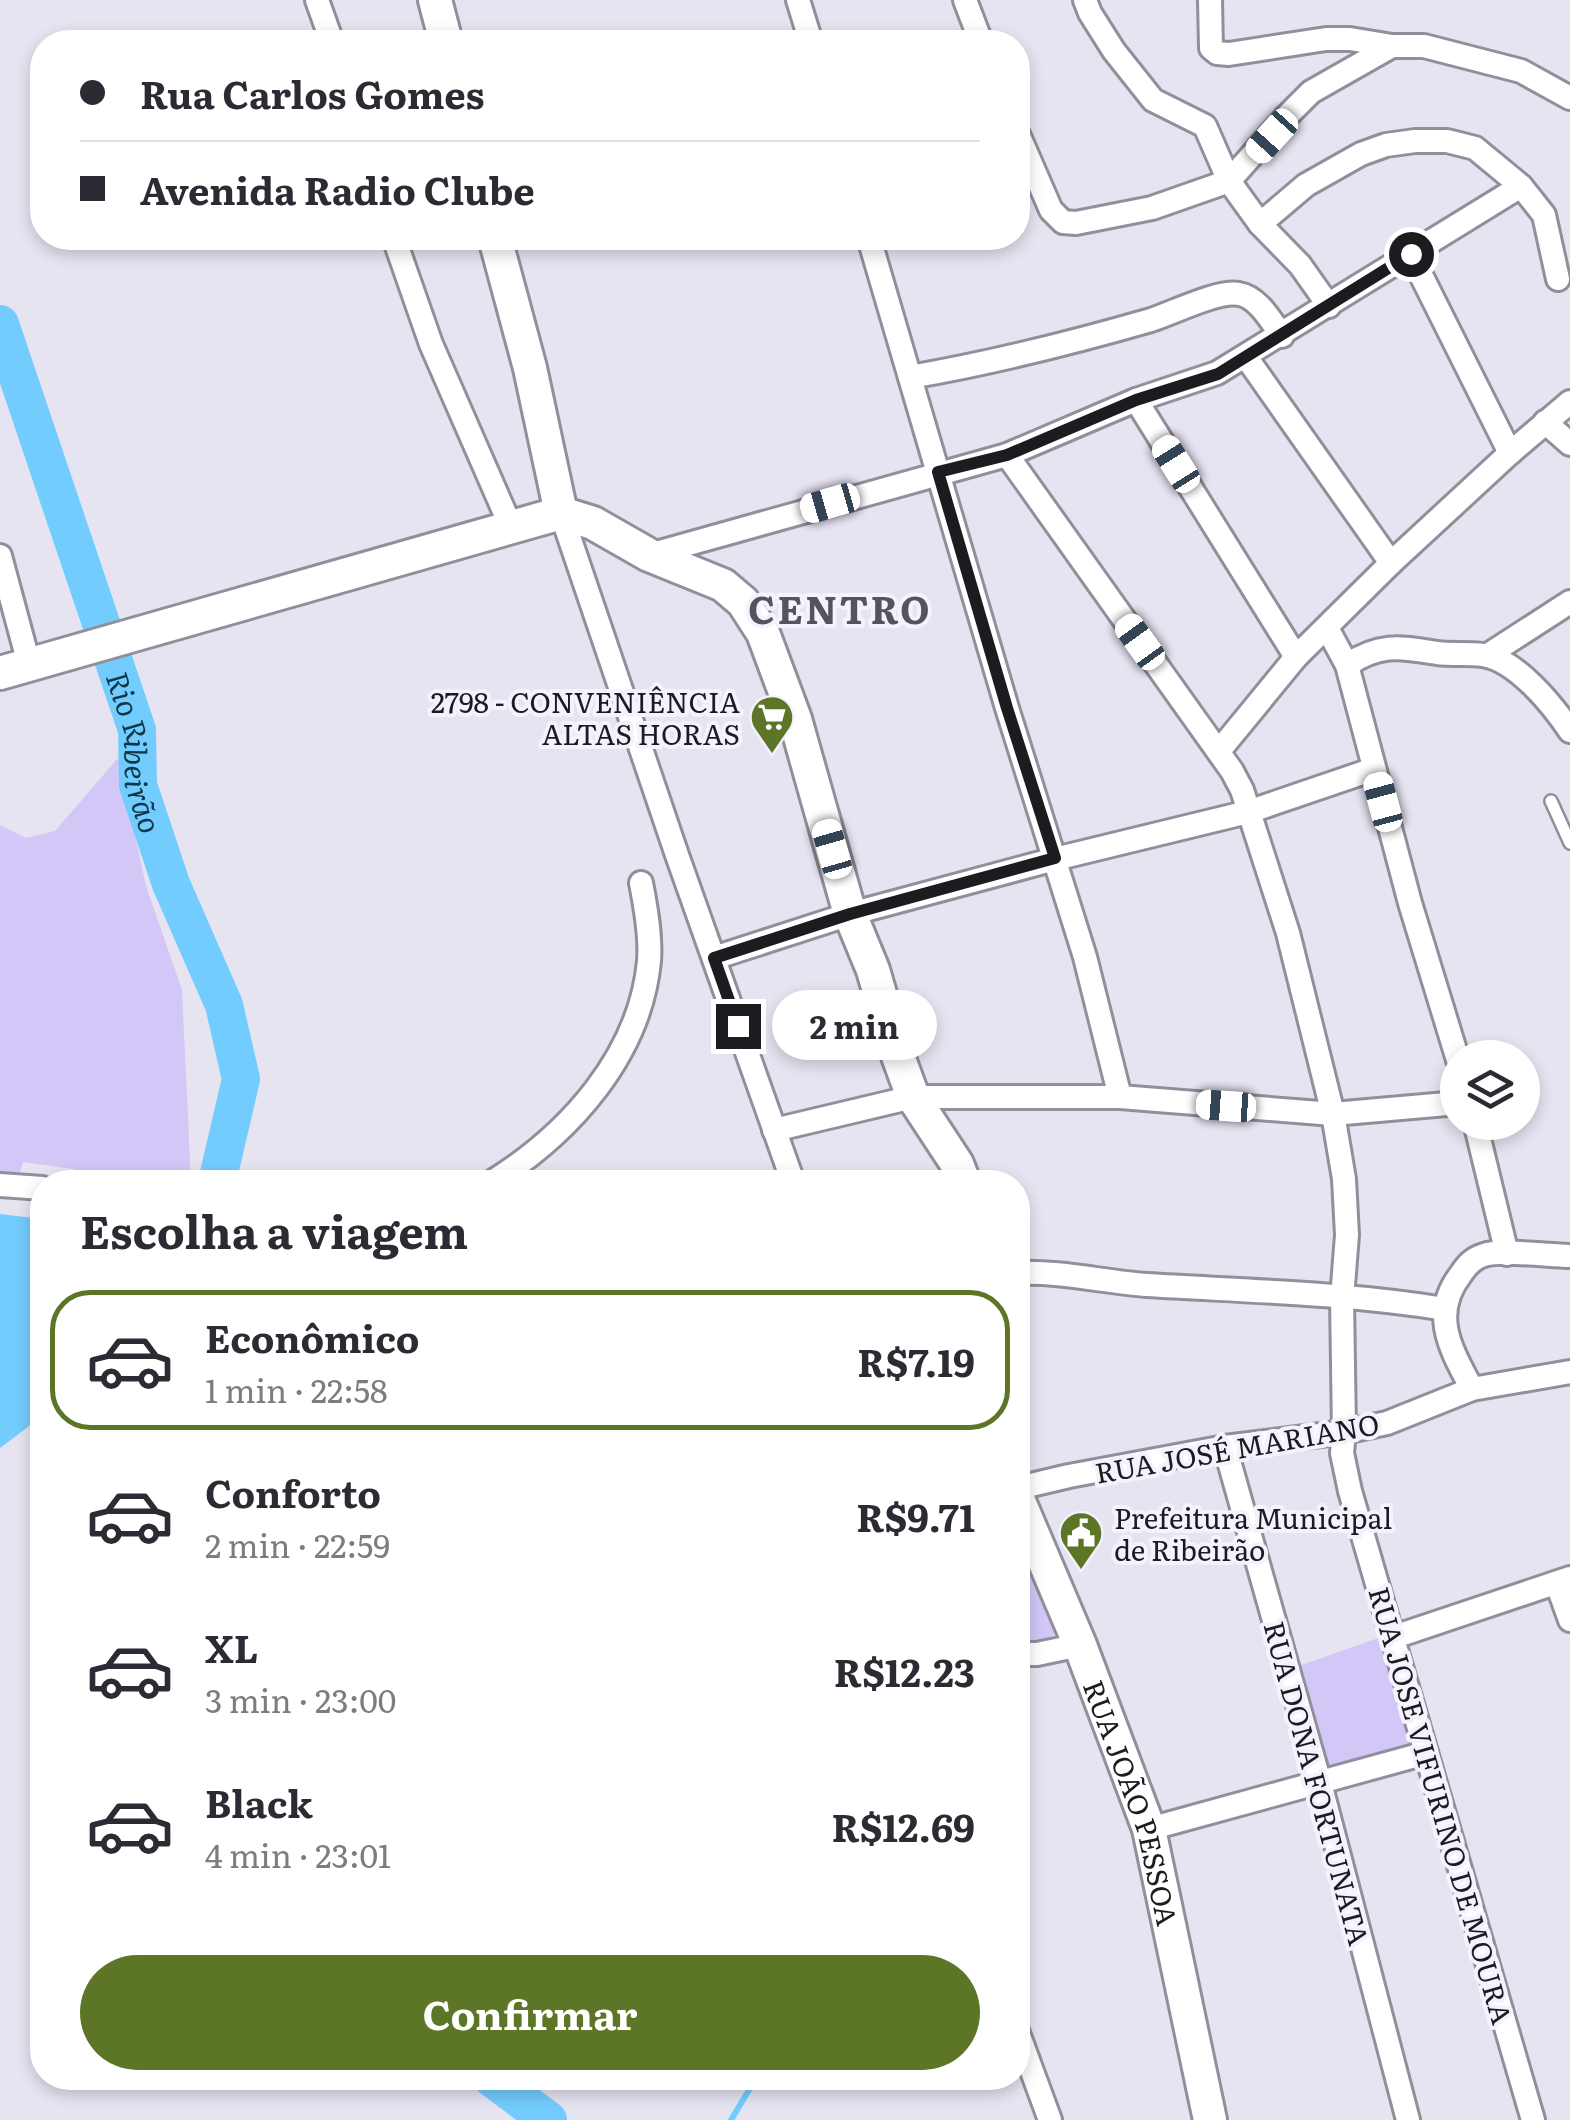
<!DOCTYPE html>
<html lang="pt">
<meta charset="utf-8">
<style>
body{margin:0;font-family:Literata,serif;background:#f2f2f3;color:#2b2b33;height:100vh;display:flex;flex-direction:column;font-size:38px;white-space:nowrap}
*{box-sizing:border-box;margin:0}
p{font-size:32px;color:#7c7c81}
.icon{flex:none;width:55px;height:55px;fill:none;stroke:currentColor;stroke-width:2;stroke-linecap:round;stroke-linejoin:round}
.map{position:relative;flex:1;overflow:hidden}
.drawer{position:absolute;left:30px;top:1170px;width:1000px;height:920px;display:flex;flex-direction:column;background:#fff;border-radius:40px;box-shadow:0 5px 15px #0003}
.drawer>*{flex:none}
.hud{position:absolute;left:30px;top:30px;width:1000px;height:220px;border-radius:40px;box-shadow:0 5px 15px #0003;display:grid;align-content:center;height:220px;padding:0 50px;background:#fff}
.controls{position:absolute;left:1440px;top:1040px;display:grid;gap:20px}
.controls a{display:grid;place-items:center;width:100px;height:100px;border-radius:50%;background:#fff;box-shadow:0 5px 15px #0003;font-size:50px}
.end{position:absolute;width:45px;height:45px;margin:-22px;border:12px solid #1c1b20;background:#fff;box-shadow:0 0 0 5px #fff}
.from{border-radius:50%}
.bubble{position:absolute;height:70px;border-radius:35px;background:#fff;box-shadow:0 5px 15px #0003;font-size:32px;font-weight:700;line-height:70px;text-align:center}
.car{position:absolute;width:30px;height:60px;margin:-30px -15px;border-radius:12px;box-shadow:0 0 8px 2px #0007;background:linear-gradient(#fff 24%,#345 0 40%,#fff 0 76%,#345 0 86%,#fff 0)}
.hud b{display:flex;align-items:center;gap:35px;height:95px;font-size:38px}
.hud b+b{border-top:2px solid #e1e1e2}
.hud i{width:25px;height:25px;background:#2b2b33}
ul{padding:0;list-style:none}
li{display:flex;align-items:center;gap:30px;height:140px;margin:0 20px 15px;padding:0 30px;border:5px solid transparent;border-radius:40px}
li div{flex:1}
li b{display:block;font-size:38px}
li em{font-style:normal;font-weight:700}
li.on{border-color:#5c7527}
li>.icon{width:90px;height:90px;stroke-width:1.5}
h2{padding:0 50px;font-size:45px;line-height:120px}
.cta{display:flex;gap:20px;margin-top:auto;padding:20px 50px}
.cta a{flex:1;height:115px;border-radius:60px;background:#5c7527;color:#fff;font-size:40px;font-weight:700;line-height:115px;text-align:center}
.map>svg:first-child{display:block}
.green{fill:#d2c7f7}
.water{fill:#73ccfe}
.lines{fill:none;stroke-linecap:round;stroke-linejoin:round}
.stream{stroke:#73ccfe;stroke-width:6}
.river{stroke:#73ccfe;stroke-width:38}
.lane-casing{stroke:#918f9c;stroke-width:16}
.street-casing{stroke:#918f9c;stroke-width:28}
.secondary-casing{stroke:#918f9c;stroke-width:38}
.lane{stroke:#fff;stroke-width:11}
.street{stroke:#fff;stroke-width:22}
.secondary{stroke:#fff;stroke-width:32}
.route{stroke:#1c1b20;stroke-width:12}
.labels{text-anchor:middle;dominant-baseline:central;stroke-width:8;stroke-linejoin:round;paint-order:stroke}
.poi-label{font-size:28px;fill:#1c1b20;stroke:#f4f2fd;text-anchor:end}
.street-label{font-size:28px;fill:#1c1b20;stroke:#f4f2fd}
.water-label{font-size:30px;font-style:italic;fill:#0f374b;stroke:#f4f2fd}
.district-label{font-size:38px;font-weight:bold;letter-spacing:2.5px;fill:#56535f;stroke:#f4f2fd}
</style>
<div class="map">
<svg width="1570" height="2120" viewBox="0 0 1570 2120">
<rect width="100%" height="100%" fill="#e7e4f2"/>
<g class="green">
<path d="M 118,758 L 146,886 L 182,990 L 191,1182 L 83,1182 L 74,1169 L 23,1162 L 13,1196 L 0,1195 L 0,825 L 26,838 L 55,831 Z"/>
<path d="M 1018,1530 L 1056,1633 L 1045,1641 L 1018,1645 Z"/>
<path d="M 1381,1637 L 1410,1744 L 1327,1771 L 1299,1666 Z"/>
</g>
<path class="water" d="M 0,1214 L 42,1219 L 42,1408 L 28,1427 L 0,1448 Z"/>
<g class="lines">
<path class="stream" d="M 731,2120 L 752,2085 L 763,2078"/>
<g class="river">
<path id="s1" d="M 0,324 L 137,730 L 138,785 L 171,884 L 224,1005 L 241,1079 L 217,1182"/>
<path d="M 492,2078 L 548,2120"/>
</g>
<g class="lane-casing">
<path id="lane" d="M 1551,801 L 1570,843"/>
</g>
<g class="street-casing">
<g id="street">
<path d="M 317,0 L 332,42"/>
<path d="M 798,0 L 811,42"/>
<path d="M 965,0 L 981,42"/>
<path d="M 1085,0 L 1090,13 L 1114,51 L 1153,100 L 1205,126 L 1229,181 L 1260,224 L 1300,265 L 1329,306"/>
<path d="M 1210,0 L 1211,48 L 1217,53 L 1229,54 L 1326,39 L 1350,39 L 1392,46"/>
<path d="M 1018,134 L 1051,210 L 1063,222 L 1076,223 L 1152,208 L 1229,181 L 1286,117 L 1311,92 L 1392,46 L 1424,46 L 1521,71 L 1570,98"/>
<path d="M 1260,224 L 1306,185 L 1361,154 L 1386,145 L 1415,141 L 1447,141 L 1475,148 L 1521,186 L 1544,215 L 1558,279"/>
<path d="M 394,238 L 431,344 L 511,527"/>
<path d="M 869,238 L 1007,708 L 1085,957 L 1120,1097"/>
<path d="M 1411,255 L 1510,453"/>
<path d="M 1246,357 L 1391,563"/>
<path d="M 910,377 C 991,363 1071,343 1151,320 C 1173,313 1218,290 1239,294 C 1258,297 1271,321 1282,336"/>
<path d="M 1136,400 L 1296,657"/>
<path d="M 1545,422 L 1570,444"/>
<path d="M 1007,455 L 1232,771 L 1242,790 L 1288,933 L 1333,1114 L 1344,1179 L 1347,1235 L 1342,1298 L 1344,1432 L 1342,1453 L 1350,1491 L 1533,2120"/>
<path d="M 561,513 L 677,855 L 793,1182"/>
<path d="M 649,555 L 1007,455 L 1136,400 L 1217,373 L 1521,186"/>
<path d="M 0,556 L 29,664"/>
<path d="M 1327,628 L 1347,665 L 1410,903 L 1458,1060"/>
<path d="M 1488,655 L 1570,602"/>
<path d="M 1347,665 C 1380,643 1399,647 1437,653 C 1452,655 1468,653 1483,655 C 1516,660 1552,704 1570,731"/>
<path d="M 1219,751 L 1296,657 L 1391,563 L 1510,453 L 1570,402"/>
<path d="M 714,958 L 850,914 L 1055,859 L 1248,812 L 1374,769"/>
<path d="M 1475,1122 L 1507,1254"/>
<path d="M 774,1130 L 913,1097 L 1120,1097 L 1333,1114 L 1458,1103"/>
<path d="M 492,1182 C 569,1134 640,1056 649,961 C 651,936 646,908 641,883"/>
<path d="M 0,1185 L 42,1188"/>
<path d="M 1018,1273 C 1061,1271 1104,1282 1147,1285 C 1246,1291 1347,1293 1445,1309"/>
<path d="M 1472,1389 C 1452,1351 1429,1315 1461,1274 C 1467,1265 1473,1258 1484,1255 C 1500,1249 1550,1256 1570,1256"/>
<path d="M 1225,1447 L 1320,1783 L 1408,2120"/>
<path d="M 1018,1488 L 1069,1476 L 1225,1447 L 1344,1432 L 1387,1423 L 1472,1389 L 1570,1372"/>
<path d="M 1557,1584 L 1570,1620"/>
<path d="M 1394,1637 L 1570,1578"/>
<path d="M 1018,1654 L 1037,1654 L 1080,1645"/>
<path d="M 1149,1829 L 1426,1753"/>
<path d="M 1018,2033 L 1050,2120"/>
</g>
</g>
<g class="secondary-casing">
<g id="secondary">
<path d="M 435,0 L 446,42"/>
<path d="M 495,238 L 530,368 L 561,513"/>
<path d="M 561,513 L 593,523 L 649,555 L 723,585 L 743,602 L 763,633 L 795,719 L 850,914 L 873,970 L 898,1056 L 913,1097 L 957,1164 L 964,1182"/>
<path d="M 0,673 L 561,513"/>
<path id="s2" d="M 1018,1499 L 1080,1645 L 1149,1829 L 1210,2120"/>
</g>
</g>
<use href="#lane" class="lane"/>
<use href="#street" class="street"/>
<use href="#secondary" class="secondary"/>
</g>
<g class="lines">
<path class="route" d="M 738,1026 L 714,958 L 850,914 L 1055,858 L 1007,708 L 938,472 L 1007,455 L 1136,400 L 1218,374 L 1411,254"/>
</g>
<defs>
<g id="supermarket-pin" transform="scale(2.25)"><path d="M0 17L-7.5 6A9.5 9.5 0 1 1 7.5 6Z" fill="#5c7527" stroke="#f4f2fd"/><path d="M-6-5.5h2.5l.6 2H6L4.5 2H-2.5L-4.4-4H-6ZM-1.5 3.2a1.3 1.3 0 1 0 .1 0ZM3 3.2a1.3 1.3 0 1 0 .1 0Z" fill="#fff"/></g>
<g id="civic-pin" transform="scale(2.25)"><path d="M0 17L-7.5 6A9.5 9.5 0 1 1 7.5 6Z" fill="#5c7527" stroke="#f4f2fd"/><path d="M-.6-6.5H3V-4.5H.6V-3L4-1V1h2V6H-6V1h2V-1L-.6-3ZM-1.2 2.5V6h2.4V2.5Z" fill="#fff"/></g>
</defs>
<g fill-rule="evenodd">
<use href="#supermarket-pin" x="772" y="717"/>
<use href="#civic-pin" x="1081" y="1533"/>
</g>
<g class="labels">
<g class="poi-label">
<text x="740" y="701">2798 - CONVENIÊNCIA<tspan x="740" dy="32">ALTAS HORAS</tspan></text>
<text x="1114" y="1517" text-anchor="start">Prefeitura Municipal<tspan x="1114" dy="32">de Ribeirão</tspan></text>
</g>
<g class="street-label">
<text transform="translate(1237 1447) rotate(-10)">RUA JOSÉ MARIANO</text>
<text transform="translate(1318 1783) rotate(75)">RUA DONA FORTUNATA</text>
<text stroke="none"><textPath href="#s2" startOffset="325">RUA JOÃO PESSOA</textPath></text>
<text transform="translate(1442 1805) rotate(74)">RUA JOSE VIFURINO DE MOURA</text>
</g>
<g class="water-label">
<text stroke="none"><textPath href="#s1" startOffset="450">Rio Ribeirão</textPath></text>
</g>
<g class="district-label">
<text x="840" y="607">CENTRO</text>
</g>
</g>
</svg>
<div class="controls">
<a><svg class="icon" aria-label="layers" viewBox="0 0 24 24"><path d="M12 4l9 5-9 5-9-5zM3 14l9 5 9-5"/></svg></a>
</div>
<i class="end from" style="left:1411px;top:254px"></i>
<i class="end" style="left:738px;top:1026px"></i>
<div class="bubble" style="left:772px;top:990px;width:165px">2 min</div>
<i class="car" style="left:1272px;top:136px;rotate:222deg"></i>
<i class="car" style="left:1176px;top:464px;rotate:328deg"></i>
<i class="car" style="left:830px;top:503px;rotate:254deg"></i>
<i class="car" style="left:1140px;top:642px;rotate:324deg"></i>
<i class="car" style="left:1383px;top:802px;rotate:345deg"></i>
<i class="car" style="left:832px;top:849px;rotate:344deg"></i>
<i class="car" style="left:1226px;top:1106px;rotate:274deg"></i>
<div class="hud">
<b><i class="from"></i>Rua Carlos Gomes</b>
<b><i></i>Avenida Radio Clube</b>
</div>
<section class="drawer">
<h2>Escolha a viagem</h2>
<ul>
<li class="on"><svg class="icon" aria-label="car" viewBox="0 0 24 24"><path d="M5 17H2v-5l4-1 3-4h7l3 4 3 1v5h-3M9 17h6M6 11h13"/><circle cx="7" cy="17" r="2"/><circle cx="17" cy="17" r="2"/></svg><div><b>Econômico</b><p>1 min · 22:58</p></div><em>R$7.19</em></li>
<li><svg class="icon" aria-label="car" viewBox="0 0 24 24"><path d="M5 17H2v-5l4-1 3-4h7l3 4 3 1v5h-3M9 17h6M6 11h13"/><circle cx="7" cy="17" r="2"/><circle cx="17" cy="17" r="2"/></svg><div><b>Conforto</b><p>2 min · 22:59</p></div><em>R$9.71</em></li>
<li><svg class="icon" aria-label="car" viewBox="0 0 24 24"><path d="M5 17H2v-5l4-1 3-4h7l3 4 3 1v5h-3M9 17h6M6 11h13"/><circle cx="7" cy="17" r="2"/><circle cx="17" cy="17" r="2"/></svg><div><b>XL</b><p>3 min · 23:00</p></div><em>R$12.23</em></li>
<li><svg class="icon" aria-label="car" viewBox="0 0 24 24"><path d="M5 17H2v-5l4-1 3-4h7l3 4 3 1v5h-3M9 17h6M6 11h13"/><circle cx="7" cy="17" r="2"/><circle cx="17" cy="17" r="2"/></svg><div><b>Black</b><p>4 min · 23:01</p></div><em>R$12.69</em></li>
</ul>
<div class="cta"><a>Confirmar</a></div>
</section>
</div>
